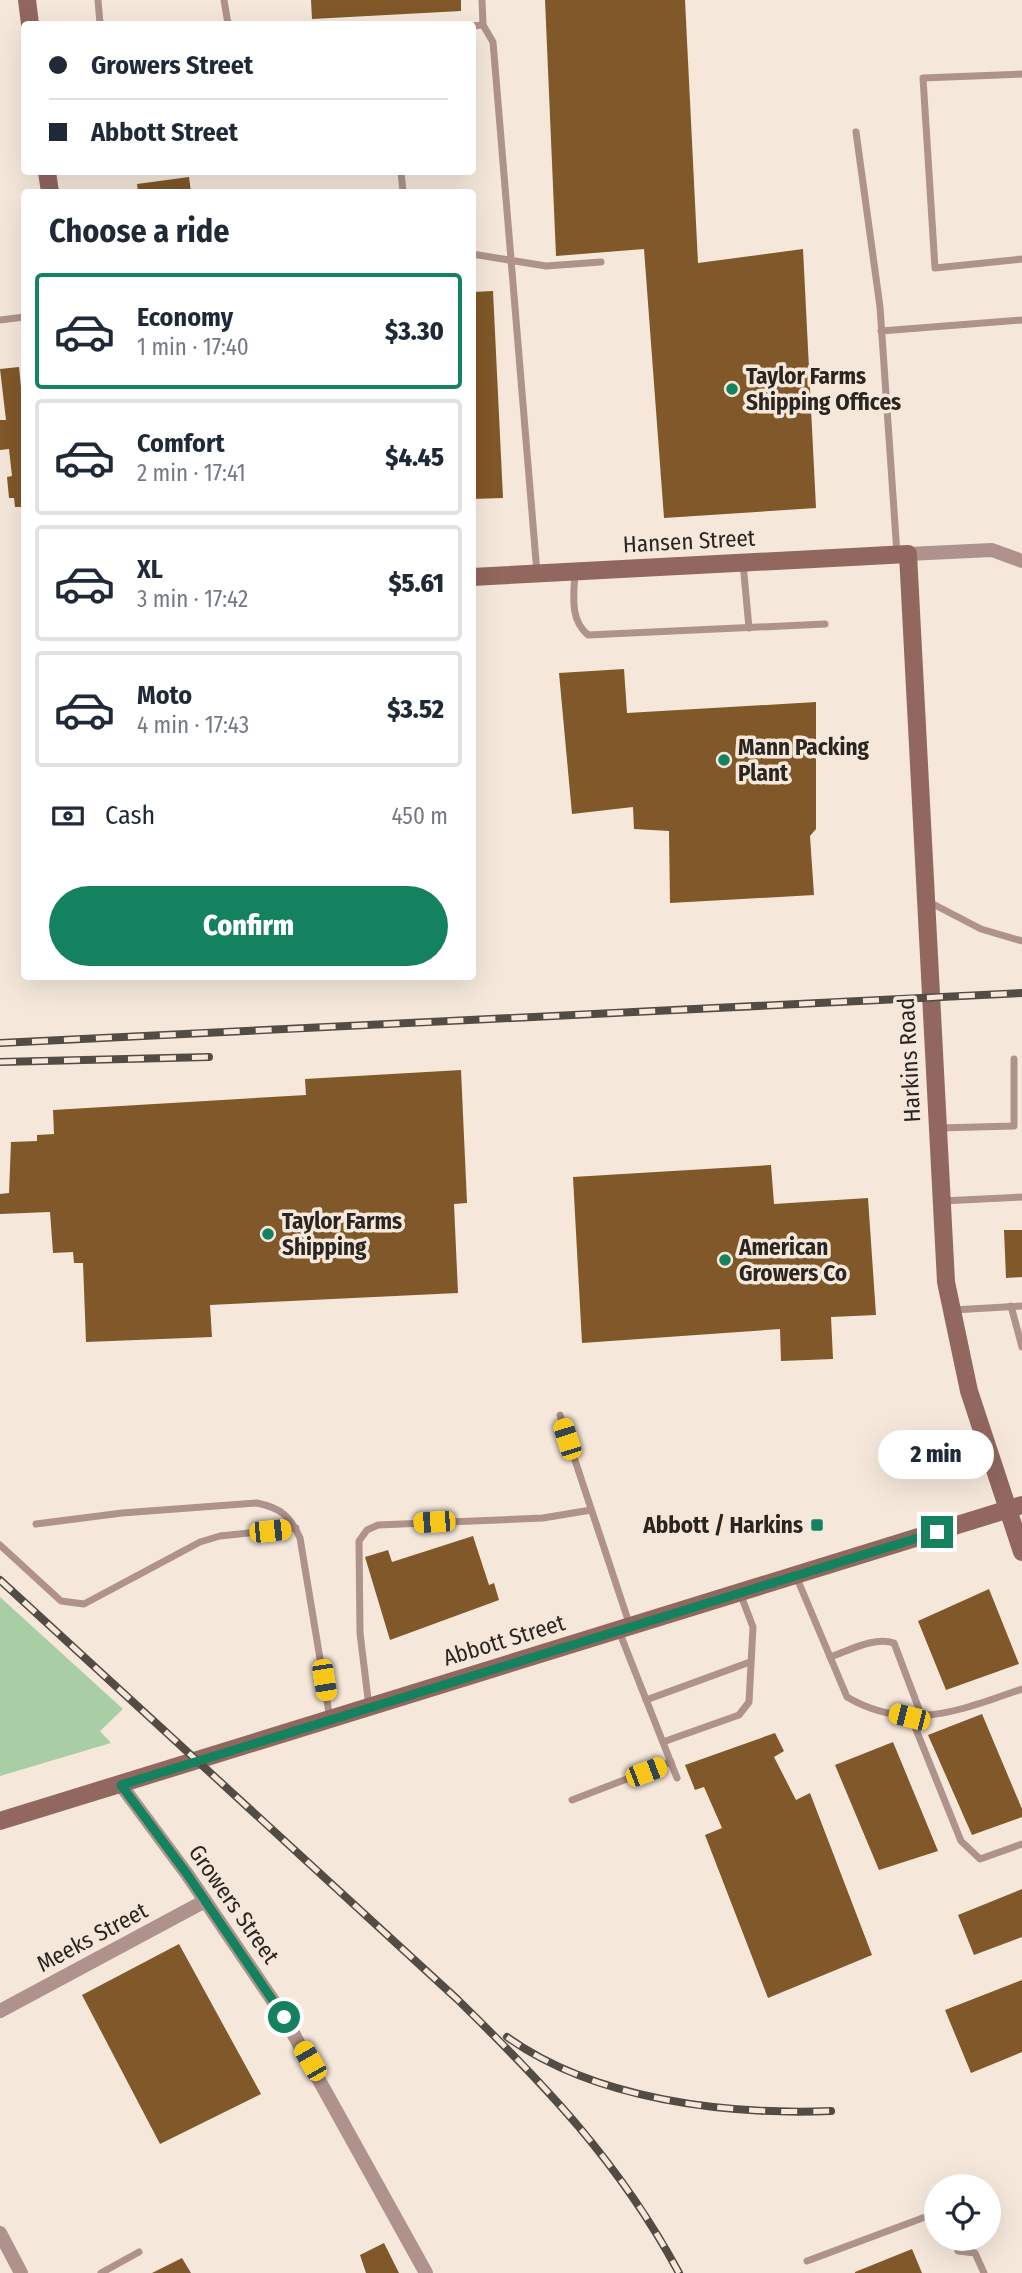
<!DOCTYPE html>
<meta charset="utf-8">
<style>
body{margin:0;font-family:"Fira Sans Condensed",sans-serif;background:#f2f2f3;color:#1f2937;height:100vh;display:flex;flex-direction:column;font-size:26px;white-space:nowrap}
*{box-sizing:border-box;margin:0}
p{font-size:23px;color:#747a83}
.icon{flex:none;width:38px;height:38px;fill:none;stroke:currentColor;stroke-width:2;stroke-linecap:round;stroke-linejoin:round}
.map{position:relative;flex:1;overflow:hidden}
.sheet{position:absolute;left:21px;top:189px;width:455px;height:791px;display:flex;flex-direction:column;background:#fff;border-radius:7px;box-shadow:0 7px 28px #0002}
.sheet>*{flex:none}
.top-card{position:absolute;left:21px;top:21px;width:455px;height:154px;border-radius:7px;box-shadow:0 7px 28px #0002;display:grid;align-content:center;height:154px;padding:0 28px;background:#fff}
.fabs{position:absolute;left:924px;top:2174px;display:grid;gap:14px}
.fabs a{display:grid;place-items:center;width:77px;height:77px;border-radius:50%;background:#fff;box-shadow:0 7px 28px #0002;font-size:35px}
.end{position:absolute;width:32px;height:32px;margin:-16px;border:9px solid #15825f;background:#fff;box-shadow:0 0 0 4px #fff}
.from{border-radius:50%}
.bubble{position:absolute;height:49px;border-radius:24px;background:#fff;box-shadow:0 7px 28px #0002;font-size:23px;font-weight:800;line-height:49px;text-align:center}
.car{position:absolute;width:21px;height:42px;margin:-21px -10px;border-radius:9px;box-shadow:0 0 5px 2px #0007;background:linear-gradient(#f5c518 24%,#345 0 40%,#f5c518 0 76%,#345 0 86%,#f5c518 0)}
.top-card b{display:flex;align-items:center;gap:24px;height:66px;font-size:26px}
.top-card b+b{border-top:2px solid #e0e1e3}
.top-card i{width:18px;height:18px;background:#1f2937}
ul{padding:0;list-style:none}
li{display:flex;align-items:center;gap:21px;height:116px;margin:0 14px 10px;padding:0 14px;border:4px solid #e0e1e3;border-radius:7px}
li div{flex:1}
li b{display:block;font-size:26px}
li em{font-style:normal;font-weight:800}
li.selected{border-color:#15825f}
li>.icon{width:63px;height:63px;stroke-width:1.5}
h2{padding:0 28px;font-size:32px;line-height:84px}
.pay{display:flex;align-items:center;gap:18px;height:77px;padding:0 28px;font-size:26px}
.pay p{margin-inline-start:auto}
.action{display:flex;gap:14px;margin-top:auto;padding:14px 28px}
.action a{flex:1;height:80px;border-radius:42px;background:#15825f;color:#fff;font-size:28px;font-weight:800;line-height:80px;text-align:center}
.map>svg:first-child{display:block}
.green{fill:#a9cea6}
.building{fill:#805829}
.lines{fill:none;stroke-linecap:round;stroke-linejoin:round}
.lane{stroke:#af928c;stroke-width:7}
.street{stroke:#af928c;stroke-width:14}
.secondary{stroke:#91675f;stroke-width:18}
.rail-casing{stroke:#534c45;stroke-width:8}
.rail{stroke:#f5e8db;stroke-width:5;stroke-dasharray:16;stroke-linecap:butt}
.route{stroke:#15825f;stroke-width:9}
.poi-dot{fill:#15825f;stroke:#f5e8db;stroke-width:2.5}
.labels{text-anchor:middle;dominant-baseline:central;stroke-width:7;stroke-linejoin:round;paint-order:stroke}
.poi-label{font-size:23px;font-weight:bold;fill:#2a2520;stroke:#f5e8db;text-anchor:start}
.street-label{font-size:23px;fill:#2a2520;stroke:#f5e8db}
</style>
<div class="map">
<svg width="1022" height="2273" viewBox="0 0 1022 2273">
<rect width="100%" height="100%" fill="#f5e8db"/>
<path class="green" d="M 0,1597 L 123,1709 L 100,1731 L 111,1743 L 0,1776 Z"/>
<g class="building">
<path d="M 311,0 L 461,0 L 461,11 L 312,19 Z"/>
<path d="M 545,0 L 685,0 L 698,263 L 803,249 L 816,508 L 664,518 L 644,249 L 556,256 Z"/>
<path d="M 189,177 L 191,192 L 138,192 L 137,184 Z"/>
<path d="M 493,291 L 503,498 L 472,499 L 472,292 Z"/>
<path d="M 19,367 L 24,417 L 24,507 L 15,507 L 14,498 L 9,498 L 7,477 L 12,476 L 9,449 L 0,450 L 0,420 L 6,420 L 0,369 Z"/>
<path d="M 624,669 L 627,713 L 816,702 L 816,829 L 810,836 L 814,895 L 670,903 L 669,831 L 634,829 L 633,807 L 572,814 L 559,673 Z"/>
<path d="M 461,1070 L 467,1203 L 454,1204 L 458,1293 L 210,1305 L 212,1337 L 86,1342 L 83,1263 L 74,1263 L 73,1252 L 53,1253 L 50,1212 L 0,1214 L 0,1194 L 9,1193 L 11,1142 L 37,1141 L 37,1135 L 54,1134 L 53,1110 L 306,1095 L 305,1079 Z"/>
<path d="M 771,1165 L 774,1204 L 868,1198 L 876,1315 L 831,1317 L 833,1359 L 781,1361 L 780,1329 L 582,1343 L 573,1177 Z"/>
<path d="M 1004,1230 L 1022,1230 L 1022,1277 L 1006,1278 Z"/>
<path d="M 473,1536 L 489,1585 L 494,1583 L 499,1600 L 390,1640 L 365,1557 L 388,1550 L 392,1562 Z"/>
<path d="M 989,1589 L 1019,1664 L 946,1690 L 918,1621 Z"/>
<path d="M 982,1714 L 1022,1809 L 1022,1817 L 972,1835 L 928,1735 Z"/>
<path d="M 775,1733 L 784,1751 L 774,1757 L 796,1800 L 810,1793 L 872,1955 L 768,1998 L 705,1835 L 722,1828 L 704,1787 L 695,1790 L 685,1765 Z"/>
<path d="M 893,1742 L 938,1851 L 879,1870 L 835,1765 Z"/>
<path d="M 1022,1889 L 1022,1937 L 974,1955 L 958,1915 Z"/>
<path d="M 179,1944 L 261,2094 L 160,2144 L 82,1995 Z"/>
<path d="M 1022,1980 L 1022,2052 L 971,2073 L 945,2010 Z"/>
<path d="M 384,2243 L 399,2273 L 366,2273 L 360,2255 Z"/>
<path d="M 912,2249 L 922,2273 L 855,2273 L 855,2272 Z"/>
<path d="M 182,2258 L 191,2273 L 152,2273 Z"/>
</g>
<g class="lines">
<g class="lane">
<path d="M 98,0 L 100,24"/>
<path d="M 224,0 L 228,24"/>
<path d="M 483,25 L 493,42 L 537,573"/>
<path d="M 472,26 L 483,25 L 482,0"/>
<path d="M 1022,74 L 923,78 L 935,268 L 1022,259"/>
<path d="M 856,132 L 880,307 L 897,554"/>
<path d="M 401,172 L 403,192"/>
<path d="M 472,254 L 546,266 L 601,262"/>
<path d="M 0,320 L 24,317"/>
<path d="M 881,331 L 1022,320"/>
<path d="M 743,563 L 749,628"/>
<path d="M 575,572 C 574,594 569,619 588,635 L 825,624"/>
<path d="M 929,902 L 981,929 L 1022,941"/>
<path d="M 938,1128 L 1014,1126 L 1014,1059"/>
<path d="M 942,1201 L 1022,1197"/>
<path d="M 1011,1306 L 1022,1347"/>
<path d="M 953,1310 L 1022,1306"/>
<path d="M 560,1415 L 630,1626"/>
<path d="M 36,1524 L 122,1513 L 257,1503 C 281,1508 290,1516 300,1538 L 330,1719"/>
<path d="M 0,1545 L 61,1601 L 84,1604 L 200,1542 L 220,1536 L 296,1528"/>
<path d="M 796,1576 L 847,1697 C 908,1733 961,1710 1022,1689"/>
<path d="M 619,1631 L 677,1778"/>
<path d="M 830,1657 C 848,1651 875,1636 894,1643 L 922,1717"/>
<path d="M 646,1700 L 750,1662"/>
<path d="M 369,1707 L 360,1633 L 359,1541 L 367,1530 L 378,1525 L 543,1518 L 591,1510"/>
<path d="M 911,1717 L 961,1841 L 980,1859 L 1022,1844"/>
<path d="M 663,1742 L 739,1715 L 749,1702 L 753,1627 L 740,1593"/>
<path d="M 572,1800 L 671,1762"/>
<path d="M 953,2238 L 958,2251 L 975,2253 L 984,2273"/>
<path d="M 807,2261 L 936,2213"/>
<path d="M 101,2273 L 139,2252"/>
</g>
<g class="street">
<path d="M 908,554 L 992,550 L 1022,561"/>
<path d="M 121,1785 L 187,1874 L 284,2017 L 426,2273"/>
<path d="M 0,2011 L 205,1901"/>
<path d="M 0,2233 L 21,2273"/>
</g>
<g class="secondary">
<path d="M 27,0 L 30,24"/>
<path d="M 47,172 L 50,192"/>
<path d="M 472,577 L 908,554 L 946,1282 L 969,1391 L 1022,1552"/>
<path d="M 0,1821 L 1022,1505"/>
</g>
<g class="rail-casing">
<g id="rail">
<path d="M 0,1043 L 1022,993"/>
<path d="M 0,1062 L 209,1057"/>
<path d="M 0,1580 L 457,1999 C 545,2085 620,2163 679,2273"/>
<path d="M 507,2037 C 595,2100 726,2115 831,2111"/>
</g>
</g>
<use href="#rail" class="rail"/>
</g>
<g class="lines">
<path class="route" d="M 284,2017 L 187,1874 L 121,1785 L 937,1532"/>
</g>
<g class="poi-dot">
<circle cx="732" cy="389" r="7"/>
<circle cx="724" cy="760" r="7"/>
<circle cx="268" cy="1234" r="7"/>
<circle cx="725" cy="1260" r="7"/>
<rect x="810" y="1518" width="14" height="14" rx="3.5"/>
</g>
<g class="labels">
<g class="poi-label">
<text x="746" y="376">Taylor Farms<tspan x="746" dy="26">Shipping Offices</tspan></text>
<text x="738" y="747">Mann Packing<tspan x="738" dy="26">Plant</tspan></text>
<text x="282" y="1221">Taylor Farms<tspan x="282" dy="26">Shipping</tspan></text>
<text x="739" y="1247">American<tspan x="739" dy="26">Growers Co</tspan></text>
<text x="803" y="1525" text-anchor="end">Abbott / Harkins</text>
</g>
<g class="street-label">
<text transform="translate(689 541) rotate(-3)">Hansen Street</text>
<text transform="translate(909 1060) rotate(-93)">Harkins Road</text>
<text transform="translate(504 1640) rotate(-17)">Abbott Street</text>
<text transform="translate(234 1904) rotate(55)">Growers Street</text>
<text transform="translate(92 1937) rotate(-28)">Meeks Street</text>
</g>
</g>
</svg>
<div class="fabs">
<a><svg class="icon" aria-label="locate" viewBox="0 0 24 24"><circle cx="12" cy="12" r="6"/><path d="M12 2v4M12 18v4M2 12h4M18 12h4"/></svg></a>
</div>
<i class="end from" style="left:284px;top:2017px"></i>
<i class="end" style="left:937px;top:1532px"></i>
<div class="bubble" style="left:878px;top:1430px;width:116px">2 min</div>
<i class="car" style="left:567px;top:1439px;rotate:342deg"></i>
<i class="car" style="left:434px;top:1522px;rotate:267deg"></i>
<i class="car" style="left:270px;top:1531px;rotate:84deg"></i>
<i class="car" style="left:324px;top:1680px;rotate:171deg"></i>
<i class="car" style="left:909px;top:1717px;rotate:284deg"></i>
<i class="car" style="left:646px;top:1772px;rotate:69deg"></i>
<i class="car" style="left:310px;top:2061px;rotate:330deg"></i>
<div class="top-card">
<b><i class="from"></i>Growers Street</b>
<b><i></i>Abbott Street</b>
</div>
<section class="sheet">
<h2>Choose a ride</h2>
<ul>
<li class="selected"><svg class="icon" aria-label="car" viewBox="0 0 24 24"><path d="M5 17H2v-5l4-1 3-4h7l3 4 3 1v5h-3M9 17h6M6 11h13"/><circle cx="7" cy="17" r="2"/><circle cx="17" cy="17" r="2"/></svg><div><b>Economy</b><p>1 min · 17:40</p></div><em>$3.30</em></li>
<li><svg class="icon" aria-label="car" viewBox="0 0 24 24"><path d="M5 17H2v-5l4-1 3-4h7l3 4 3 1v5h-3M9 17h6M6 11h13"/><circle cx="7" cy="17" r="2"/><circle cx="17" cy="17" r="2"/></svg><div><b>Comfort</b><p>2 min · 17:41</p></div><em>$4.45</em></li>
<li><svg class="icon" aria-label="car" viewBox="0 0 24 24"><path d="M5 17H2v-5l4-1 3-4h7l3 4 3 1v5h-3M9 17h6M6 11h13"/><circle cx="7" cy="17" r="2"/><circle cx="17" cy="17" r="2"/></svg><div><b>XL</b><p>3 min · 17:42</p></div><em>$5.61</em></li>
<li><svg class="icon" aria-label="car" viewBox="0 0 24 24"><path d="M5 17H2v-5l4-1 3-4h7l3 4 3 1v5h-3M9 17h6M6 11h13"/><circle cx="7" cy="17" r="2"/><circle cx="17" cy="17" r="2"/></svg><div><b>Moto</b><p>4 min · 17:43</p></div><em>$3.52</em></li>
</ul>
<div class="pay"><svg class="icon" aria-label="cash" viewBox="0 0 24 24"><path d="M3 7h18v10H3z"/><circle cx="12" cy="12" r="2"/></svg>Cash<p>450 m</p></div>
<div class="action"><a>Confirm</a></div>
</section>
</div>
